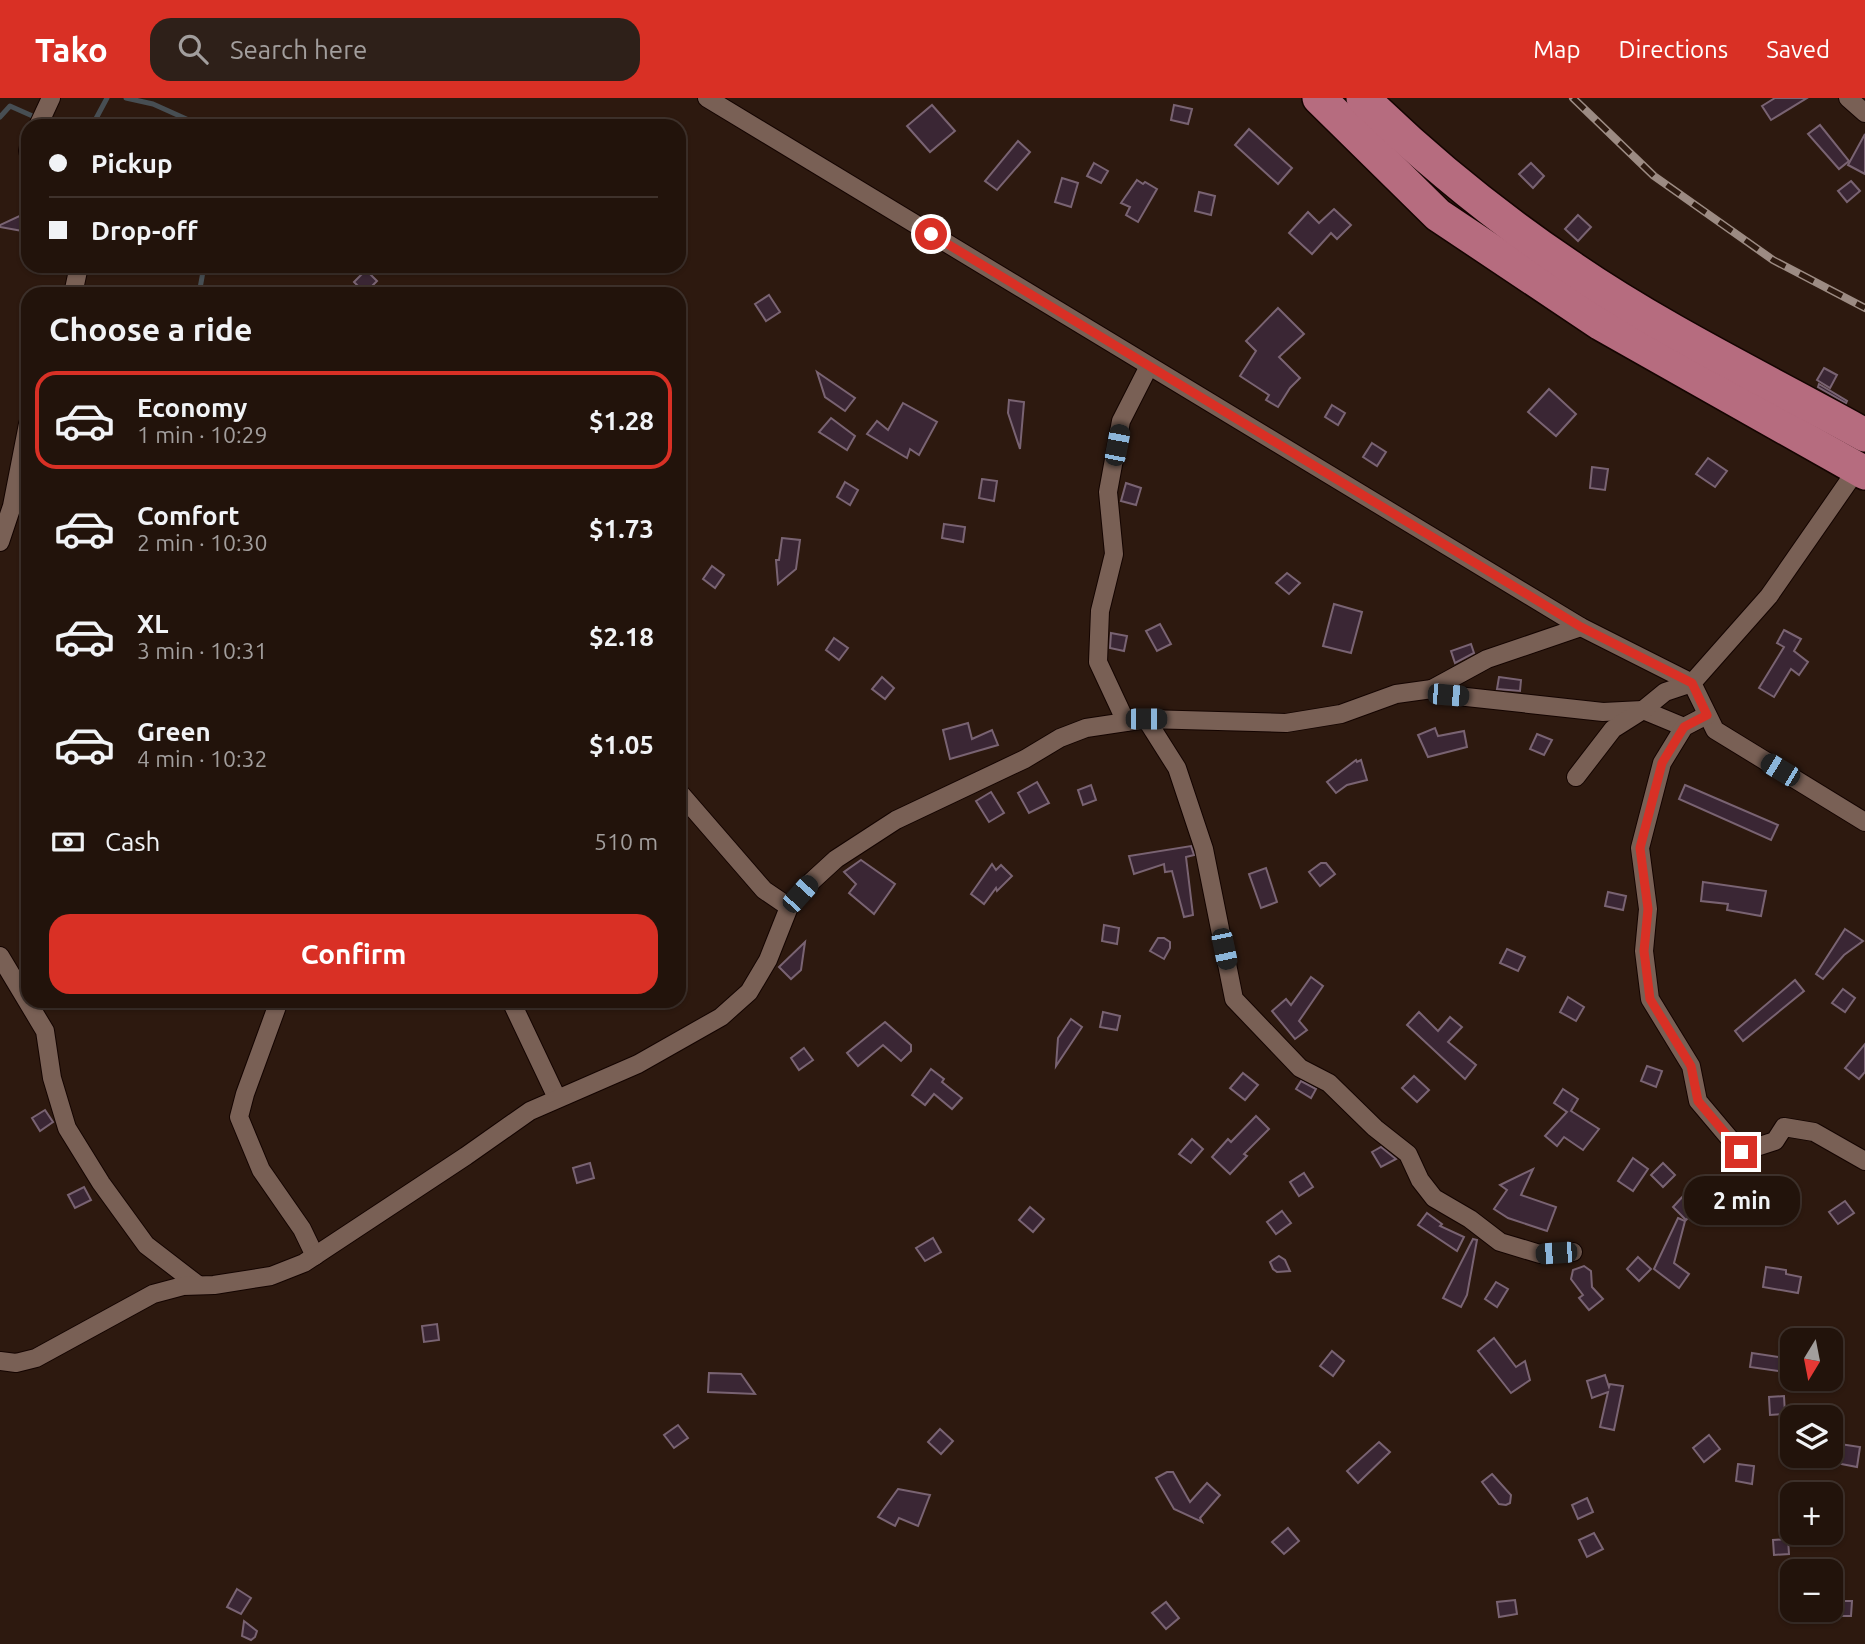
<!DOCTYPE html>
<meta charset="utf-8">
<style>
body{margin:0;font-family:Ubuntu,sans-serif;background:#2e2019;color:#f1f3f6;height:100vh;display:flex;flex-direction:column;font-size:26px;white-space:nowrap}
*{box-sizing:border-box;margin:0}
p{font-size:23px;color:#a29e9d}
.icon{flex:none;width:38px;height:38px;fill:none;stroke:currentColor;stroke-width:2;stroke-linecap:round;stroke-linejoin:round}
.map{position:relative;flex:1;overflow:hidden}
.details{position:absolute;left:21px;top:189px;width:665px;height:721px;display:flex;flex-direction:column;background:#22130b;border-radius:21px;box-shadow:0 2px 5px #0004,0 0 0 2px #3f322c}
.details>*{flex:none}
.hud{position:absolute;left:21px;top:21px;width:665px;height:154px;border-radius:21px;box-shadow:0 2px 5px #0004,0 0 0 2px #3f322c;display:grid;align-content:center;height:154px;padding:0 28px;background:#22130b}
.needle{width:46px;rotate:190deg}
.controls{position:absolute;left:1780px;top:1230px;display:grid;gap:14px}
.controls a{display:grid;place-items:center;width:63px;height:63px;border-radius:14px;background:#22130b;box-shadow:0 2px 5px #0004,0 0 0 2px #3f322c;font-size:35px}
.end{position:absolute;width:32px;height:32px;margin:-16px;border:9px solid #d93025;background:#fff;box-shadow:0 0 0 4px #fff}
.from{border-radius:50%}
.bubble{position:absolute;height:49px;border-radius:21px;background:#22130b;box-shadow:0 2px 5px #0004,0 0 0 2px #3f322c;font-size:23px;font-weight:600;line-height:49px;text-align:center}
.car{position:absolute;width:21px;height:42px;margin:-21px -10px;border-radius:9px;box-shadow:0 0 5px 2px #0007;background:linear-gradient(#222 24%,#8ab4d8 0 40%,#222 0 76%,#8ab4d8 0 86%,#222 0)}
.hud b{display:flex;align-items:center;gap:24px;height:66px;font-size:26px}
.hud b+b{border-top:2px solid #3f322c}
.hud i{width:18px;height:18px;background:#f1f3f6}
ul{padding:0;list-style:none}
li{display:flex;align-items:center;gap:21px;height:98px;margin:0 14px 10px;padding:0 14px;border:4px solid transparent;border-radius:21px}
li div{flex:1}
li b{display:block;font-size:26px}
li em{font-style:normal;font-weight:600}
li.on{border-color:#d93025}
li>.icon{width:63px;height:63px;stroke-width:1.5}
h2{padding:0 28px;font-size:32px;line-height:84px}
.pay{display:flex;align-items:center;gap:18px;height:77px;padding:0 28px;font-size:26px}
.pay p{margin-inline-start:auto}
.button{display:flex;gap:14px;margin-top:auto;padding:14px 28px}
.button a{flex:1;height:80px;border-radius:21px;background:#d93025;color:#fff;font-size:28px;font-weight:600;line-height:80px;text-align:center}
header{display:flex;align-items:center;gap:42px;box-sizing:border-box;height:98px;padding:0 35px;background:#d93025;color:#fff}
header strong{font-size:33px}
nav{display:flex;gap:38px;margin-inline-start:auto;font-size:24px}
.search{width:490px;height:63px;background:#2e2019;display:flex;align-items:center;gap:18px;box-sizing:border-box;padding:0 24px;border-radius:21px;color:#a29e9d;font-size:26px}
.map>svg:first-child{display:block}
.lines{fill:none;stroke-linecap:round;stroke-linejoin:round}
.stream{stroke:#474e53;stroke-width:5}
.building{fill:#3a2634;stroke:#796372;stroke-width:2}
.street-casing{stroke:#140400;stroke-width:20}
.highway-casing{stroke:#140400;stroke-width:36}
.street{stroke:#796055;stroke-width:18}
.highway{stroke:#b66c7f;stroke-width:33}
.rail-casing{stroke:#9c8b83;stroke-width:8}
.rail{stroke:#2d190f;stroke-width:5;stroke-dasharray:16;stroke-linecap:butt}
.route{stroke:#d93025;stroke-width:9}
</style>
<header>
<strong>Tako</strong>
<div class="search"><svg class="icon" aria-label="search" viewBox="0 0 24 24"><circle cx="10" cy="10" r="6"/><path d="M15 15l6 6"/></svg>Search here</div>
<nav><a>Map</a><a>Directions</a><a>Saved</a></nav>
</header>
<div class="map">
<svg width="1865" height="1546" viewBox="0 0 1865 1546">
<rect width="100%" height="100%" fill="#2d190f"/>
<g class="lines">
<g class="stream">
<path d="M 126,0 L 153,6 L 202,28"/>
<path d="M 0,19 L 10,8 L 55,28"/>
<path d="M 92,28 L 107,0"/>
<path d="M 199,196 L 204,168"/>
</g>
</g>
<g class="building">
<path d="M 1775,0 L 1807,0 L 1771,22 L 1762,8 Z"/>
<path d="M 932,7 L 955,33 L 930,54 L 907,28 Z"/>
<path d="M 1174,7 L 1192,11 L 1188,26 L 1171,22 Z"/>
<path d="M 1820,27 L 1849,63 L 1839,71 L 1808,36 Z"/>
<path d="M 1249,31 L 1292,70 L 1278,86 L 1235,47 Z"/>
<path d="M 1865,36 L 1865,76 L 1848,67 Z"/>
<path d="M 1018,43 L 1030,54 L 997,92 L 985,83 Z"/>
<path d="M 1094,65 L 1108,73 L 1101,85 L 1087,78 Z"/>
<path d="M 1531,65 L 1544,78 L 1533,90 L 1519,76 Z"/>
<path d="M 1062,80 L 1078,85 L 1071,109 L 1055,104 Z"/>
<path d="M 1137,82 L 1143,86 L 1145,84 L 1157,91 L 1138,124 L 1126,117 L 1130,109 L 1121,105 Z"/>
<path d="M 1851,83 L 1860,93 L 1847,104 L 1838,93 Z"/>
<path d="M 1199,94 L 1215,98 L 1211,117 L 1195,113 Z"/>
<path d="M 1334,111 L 1351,127 L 1337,141 L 1331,135 L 1312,156 L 1289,135 L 1308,114 L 1319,125 Z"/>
<path d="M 28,114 L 28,134 L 0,129 L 0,127 Z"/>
<path d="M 1578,117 L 1591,129 L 1578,143 L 1565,131 Z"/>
<path d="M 366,172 L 377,183 L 365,195 L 354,184 Z"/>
<path d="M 769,197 L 780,214 L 766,223 L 755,206 Z"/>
<path d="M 1278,210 L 1304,236 L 1279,259 L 1300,280 L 1290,290 L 1278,309 L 1266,302 L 1269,297 L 1240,278 L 1256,253 L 1246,243 Z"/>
<path d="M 1824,270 L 1837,277 L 1830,290 L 1817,282 Z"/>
<path d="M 817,274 L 855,300 L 845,313 L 825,299 Z"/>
<path d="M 1819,286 L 1847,303 L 1846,305 L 1818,289 Z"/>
<path d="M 1549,291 L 1576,316 L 1556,338 L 1528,314 Z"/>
<path d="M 1009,302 L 1024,304 L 1020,351 L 1008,315 Z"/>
<path d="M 903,305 L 937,324 L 919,357 L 910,351 L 907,360 L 867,336 L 877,323 L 888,332 Z"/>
<path d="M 1332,307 L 1345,315 L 1338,327 L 1325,319 Z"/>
<path d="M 831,320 L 855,338 L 847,352 L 819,334 Z"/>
<path d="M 1372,345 L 1386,354 L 1377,368 L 1363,359 Z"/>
<path d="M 1708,360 L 1727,373 L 1715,389 L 1696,376 Z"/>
<path d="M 1592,369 L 1608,371 L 1605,392 L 1590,390 Z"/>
<path d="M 982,381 L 997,383 L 994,403 L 979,400 Z"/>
<path d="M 845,384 L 858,392 L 850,407 L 837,399 Z"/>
<path d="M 1126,385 L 1141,390 L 1136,407 L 1121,403 Z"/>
<path d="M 944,426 L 965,429 L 963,444 L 942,440 Z"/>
<path d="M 782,440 L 800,442 L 796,471 L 778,486 L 776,462 L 779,462 Z"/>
<path d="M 712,468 L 724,477 L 715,490 L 703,481 Z"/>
<path d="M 1287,475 L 1300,485 L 1289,496 L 1276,485 Z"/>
<path d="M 1334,506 L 1362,514 L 1351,555 L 1323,548 Z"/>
<path d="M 1160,526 L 1171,546 L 1157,553 L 1146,533 Z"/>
<path d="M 1784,532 L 1801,541 L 1794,553 L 1808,564 L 1799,577 L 1791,571 L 1774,599 L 1759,590 L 1784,549 L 1777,545 Z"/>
<path d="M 1111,535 L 1127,538 L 1124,553 L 1110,550 Z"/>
<path d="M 834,540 L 848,550 L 839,562 L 826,552 Z"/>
<path d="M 1471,546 L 1474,555 L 1455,565 L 1451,553 Z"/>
<path d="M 882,579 L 894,590 L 885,601 L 872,591 Z"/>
<path d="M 1499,579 L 1521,582 L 1520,593 L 1497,591 Z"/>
<path d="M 968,625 L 972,641 L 992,632 L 998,647 L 950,661 L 943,632 Z"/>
<path d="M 1435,630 L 1438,638 L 1464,633 L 1467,649 L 1428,659 L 1418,637 Z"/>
<path d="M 1537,636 L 1552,642 L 1544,657 L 1530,651 Z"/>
<path d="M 1356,662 L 1357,664 L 1361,662 L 1367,682 L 1347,687 L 1336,695 L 1327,684 Z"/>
<path d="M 1037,684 L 1049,705 L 1029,715 L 1018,695 Z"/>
<path d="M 1091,687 L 1096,702 L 1083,707 L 1078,692 Z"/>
<path d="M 1685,687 L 1778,727 L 1771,742 L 1679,701 Z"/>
<path d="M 991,694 L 1004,715 L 989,724 L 976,703 Z"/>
<path d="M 1191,748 L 1194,757 L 1186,759 L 1193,817 L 1184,819 L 1172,773 L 1165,774 L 1164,766 L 1134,776 L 1129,758 Z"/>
<path d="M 861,762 L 895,786 L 874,816 L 849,795 L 856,786 L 844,774 Z"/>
<path d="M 1321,765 L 1326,765 L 1335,776 L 1320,788 L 1309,774 Z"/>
<path d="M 992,766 L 996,772 L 1001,767 L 1012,778 L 997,793 L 996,790 L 984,806 L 971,796 Z"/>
<path d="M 1266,770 L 1277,804 L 1261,810 L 1249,776 Z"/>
<path d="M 1703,784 L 1766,793 L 1761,818 L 1727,812 L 1728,806 L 1701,803 Z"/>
<path d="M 1608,794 L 1626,798 L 1623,812 L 1605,808 Z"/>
<path d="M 1104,827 L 1119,830 L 1117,846 L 1102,843 Z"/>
<path d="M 1845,831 L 1863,843 L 1844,857 L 1823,881 L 1816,876 Z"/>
<path d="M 1158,840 L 1164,840 L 1170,844 L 1170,850 L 1164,861 L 1150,853 Z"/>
<path d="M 805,844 L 801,872 L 791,881 L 779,869 Z"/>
<path d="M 1507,851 L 1525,859 L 1518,873 L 1500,865 Z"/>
<path d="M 1311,879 L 1323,888 L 1299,923 L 1307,932 L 1295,941 L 1272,913 L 1286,901 L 1291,907 Z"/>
<path d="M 1795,882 L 1804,893 L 1743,943 L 1735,933 Z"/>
<path d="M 1843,891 L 1855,900 L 1845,914 L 1832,905 Z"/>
<path d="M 1568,899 L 1584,909 L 1576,923 L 1560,914 Z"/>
<path d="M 1103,914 L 1120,918 L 1117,932 L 1100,929 Z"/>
<path d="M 1419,914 L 1438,933 L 1450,919 L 1462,929 L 1448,944 L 1476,967 L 1465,981 L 1407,927 Z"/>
<path d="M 1071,921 L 1082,929 L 1056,968 L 1058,940 Z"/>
<path d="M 885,924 L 911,947 L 911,953 L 901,963 L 883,947 L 858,968 L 847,955 Z"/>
<path d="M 1865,946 L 1865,974 L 1859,981 L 1845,970 Z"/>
<path d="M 804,950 L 813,962 L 799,972 L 791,960 Z"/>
<path d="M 1647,968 L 1662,973 L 1656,989 L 1641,983 Z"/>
<path d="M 931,971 L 944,981 L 942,984 L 962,1000 L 952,1011 L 934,996 L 925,1007 L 912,997 Z"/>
<path d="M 1243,975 L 1258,987 L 1245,1002 L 1230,990 Z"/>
<path d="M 1414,978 L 1429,992 L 1417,1004 L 1402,990 Z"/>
<path d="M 1301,983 L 1316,991 L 1311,1000 L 1296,991 Z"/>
<path d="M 1563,991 L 1578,1001 L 1571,1013 L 1599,1031 L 1583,1052 L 1564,1039 L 1557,1048 L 1545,1038 L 1567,1014 L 1554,1005 Z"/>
<path d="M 45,1012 L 53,1024 L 40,1033 L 32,1020 Z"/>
<path d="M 1256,1018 L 1269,1031 L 1244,1056 L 1247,1058 L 1230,1076 L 1212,1059 L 1228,1041 L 1231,1044 Z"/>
<path d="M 1192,1041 L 1203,1051 L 1191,1065 L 1179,1056 Z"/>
<path d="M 1381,1049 L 1396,1061 L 1381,1069 L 1372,1054 Z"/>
<path d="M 1633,1060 L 1648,1071 L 1633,1093 L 1618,1083 Z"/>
<path d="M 590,1065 L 594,1080 L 577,1085 L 573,1070 Z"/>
<path d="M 1663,1065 L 1675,1077 L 1663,1089 L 1651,1077 Z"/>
<path d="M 1533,1071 L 1521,1097 L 1556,1109 L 1547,1133 L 1508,1120 L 1494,1111 L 1507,1092 L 1500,1087 Z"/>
<path d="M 1304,1075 L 1313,1089 L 1299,1098 L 1290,1084 Z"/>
<path d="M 84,1089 L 91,1102 L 75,1110 L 68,1097 Z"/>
<path d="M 1685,1096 L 1699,1109 L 1686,1122 L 1673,1109 Z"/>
<path d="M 1845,1103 L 1854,1115 L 1838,1126 L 1829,1114 Z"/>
<path d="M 1030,1109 L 1044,1121 L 1033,1134 L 1019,1122 Z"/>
<path d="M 1282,1113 L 1291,1125 L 1276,1136 L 1267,1124 Z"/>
<path d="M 1427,1115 L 1442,1126 L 1440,1128 L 1464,1139 L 1457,1153 L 1418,1127 Z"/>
<path d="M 1678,1120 L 1685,1123 L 1674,1165 L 1689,1176 L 1679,1190 L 1654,1171 Z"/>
<path d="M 933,1140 L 941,1154 L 925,1163 L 916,1150 Z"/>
<path d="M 1473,1141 L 1477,1142 L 1467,1197 L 1461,1209 L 1443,1200 Z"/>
<path d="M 1279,1158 L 1285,1162 L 1290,1173 L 1277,1174 L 1273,1171 L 1270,1164 Z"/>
<path d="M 1638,1159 L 1651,1171 L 1639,1183 L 1627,1171 Z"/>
<path d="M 1584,1168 L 1591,1173 L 1592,1189 L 1603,1201 L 1589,1212 L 1579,1200 L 1583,1197 L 1571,1181 L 1573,1172 Z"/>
<path d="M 1766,1169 L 1786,1172 L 1786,1176 L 1801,1179 L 1798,1195 L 1763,1189 Z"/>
<path d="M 1496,1184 L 1508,1191 L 1497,1209 L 1485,1201 Z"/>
<path d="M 437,1226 L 439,1242 L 424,1244 L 422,1228 Z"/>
<path d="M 1494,1240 L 1516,1269 L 1525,1263 L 1530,1282 L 1511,1295 L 1478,1253 Z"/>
<path d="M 1332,1253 L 1344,1263 L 1333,1278 L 1320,1268 Z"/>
<path d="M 1752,1255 L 1792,1261 L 1792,1275 L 1750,1269 Z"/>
<path d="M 709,1275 L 741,1276 L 755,1296 L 708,1294 Z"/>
<path d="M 1605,1277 L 1609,1289 L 1610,1286 L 1623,1288 L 1614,1332 L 1600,1329 L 1608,1294 L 1592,1300 L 1587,1283 Z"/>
<path d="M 1784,1298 L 1785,1316 L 1770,1317 L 1769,1299 Z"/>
<path d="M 678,1327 L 688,1340 L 674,1350 L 664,1337 Z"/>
<path d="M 940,1331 L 953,1343 L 941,1356 L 928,1344 Z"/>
<path d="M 1709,1337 L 1720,1351 L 1704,1364 L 1693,1350 Z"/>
<path d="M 1379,1344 L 1390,1354 L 1358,1385 L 1347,1373 Z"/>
<path d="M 1840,1346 L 1860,1349 L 1857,1369 L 1836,1365 Z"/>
<path d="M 1738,1366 L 1754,1368 L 1752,1386 L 1736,1383 Z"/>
<path d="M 1167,1374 L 1173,1374 L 1190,1404 L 1207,1385 L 1220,1397 L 1200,1420 L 1202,1424 L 1174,1411 L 1156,1380 Z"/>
<path d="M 1492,1376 L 1511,1397 L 1510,1405 L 1506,1407 L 1499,1406 L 1482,1384 Z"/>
<path d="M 898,1391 L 930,1397 L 918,1428 L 899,1420 L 895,1428 L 878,1419 Z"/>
<path d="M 1587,1400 L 1593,1414 L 1578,1421 L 1572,1407 Z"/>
<path d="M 1288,1430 L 1299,1443 L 1284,1456 L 1272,1444 Z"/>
<path d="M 1594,1435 L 1603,1451 L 1587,1459 L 1579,1442 Z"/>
<path d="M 1788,1441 L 1789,1456 L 1774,1457 L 1773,1442 Z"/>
<path d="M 237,1491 L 251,1500 L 241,1516 L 227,1509 Z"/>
<path d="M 1515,1502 L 1517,1516 L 1499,1519 L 1497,1504 Z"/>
<path d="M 1834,1503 L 1852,1503 L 1851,1518 L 1834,1518 Z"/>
<path d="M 1166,1504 L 1179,1520 L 1166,1531 L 1152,1515 Z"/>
<path d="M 244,1523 L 257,1533 L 255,1539 L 251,1542 L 242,1538 Z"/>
</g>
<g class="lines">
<g class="street-casing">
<g id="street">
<path d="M 707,0 L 1581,529 L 1692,585"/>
<path d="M 1848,0 L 1865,15"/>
<path d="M 38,28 L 51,0"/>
<path d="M 28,52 L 28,53"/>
<path d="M 73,196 L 79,168"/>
<path d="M 1860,367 L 1769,498 L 1692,585 L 1715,632 L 1865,724"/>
<path d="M 0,444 L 12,408 L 28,326"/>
<path d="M 1432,591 L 1448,597 L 1603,614 L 1643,612 L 1684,629"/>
<path d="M 1707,617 L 1684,629 L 1662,665 L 1640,750 L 1648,811 L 1644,853 L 1650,901 L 1691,968 L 1698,1003 L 1741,1054 L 1775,1043 L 1784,1029 L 1814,1034 L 1865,1063"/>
<path d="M 1146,621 L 1177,670 L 1204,751 L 1234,901 L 1300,970 L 1329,985 L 1375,1030 L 1408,1056 L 1420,1082 L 1434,1100 L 1470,1121 L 1500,1144 L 1540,1156 L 1573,1154"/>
<path d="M 1126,624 L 1098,564 L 1100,513 L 1114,456 L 1108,394 L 1121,323 L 1149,268"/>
<path d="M 1576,679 L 1613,631 L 1643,612 L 1665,594 L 1692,585"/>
<path d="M 679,694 L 764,792 L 789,809"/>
<path d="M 0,858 L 45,933 L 52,980 L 67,1030 L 101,1085 L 146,1147 L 198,1187"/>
<path d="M 279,903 L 245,996 L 239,1019 L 261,1072 L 302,1131 L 315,1158"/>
<path d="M 511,903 L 557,1000"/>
<path d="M 0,1263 L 16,1265 L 36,1260 L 153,1196 L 183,1188 L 214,1187 L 271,1178 L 304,1165 L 466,1058 L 530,1013 L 638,966 L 721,919 L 749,894 L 768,862 L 789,809 L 812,783 L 836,761 L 896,722 L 1025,661 L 1060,640 L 1086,630 L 1146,621 L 1286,625 L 1341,616 L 1396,596 L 1432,591 L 1487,561 L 1581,529"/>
</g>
</g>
<g class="highway-casing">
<g id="highway">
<path d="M 1319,0 L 1438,117 L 1601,226 L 1865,375"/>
<path d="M 1363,0 C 1426,62 1495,118 1569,168 C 1662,232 1766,282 1865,337"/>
</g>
</g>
<use href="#street" class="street"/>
<use href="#highway" class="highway"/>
<g class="rail-casing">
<path id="rail" d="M 1573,0 L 1654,78 L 1773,162 L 1865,210"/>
</g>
<use href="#rail" class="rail"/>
</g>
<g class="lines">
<path class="route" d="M 931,136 L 1581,529 L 1692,585 L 1707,617 L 1684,629 L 1662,665 L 1640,750 L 1648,811 L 1644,853 L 1650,901 L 1691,968 L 1698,1003 L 1741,1054"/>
</g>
</svg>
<div class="controls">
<a><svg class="needle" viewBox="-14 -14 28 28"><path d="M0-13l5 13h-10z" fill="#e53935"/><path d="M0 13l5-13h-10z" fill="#a29e9d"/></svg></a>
<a><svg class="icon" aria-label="layers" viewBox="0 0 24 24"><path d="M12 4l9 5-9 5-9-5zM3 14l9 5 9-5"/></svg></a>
<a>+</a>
<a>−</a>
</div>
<i class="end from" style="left:931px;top:136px"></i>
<i class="end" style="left:1741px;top:1054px"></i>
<div class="bubble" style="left:1684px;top:1078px;width:116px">2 min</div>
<i class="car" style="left:1117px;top:347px;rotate:11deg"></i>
<i class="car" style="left:1448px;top:597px;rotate:95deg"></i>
<i class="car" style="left:1146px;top:621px;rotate:90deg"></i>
<i class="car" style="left:1780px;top:672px;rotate:301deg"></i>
<i class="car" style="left:800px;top:796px;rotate:42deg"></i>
<i class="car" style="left:1224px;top:851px;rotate:168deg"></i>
<i class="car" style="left:1556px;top:1155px;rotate:266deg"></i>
<div class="hud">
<b><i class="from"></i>Pickup</b>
<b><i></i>Drop-off</b>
</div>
<section class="details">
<h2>Choose a ride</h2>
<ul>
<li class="on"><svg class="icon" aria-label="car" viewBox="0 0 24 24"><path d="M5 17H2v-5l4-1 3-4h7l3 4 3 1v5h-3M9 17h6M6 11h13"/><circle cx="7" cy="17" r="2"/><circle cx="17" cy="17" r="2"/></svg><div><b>Economy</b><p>1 min · 10:29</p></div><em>$1.28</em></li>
<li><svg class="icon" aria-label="car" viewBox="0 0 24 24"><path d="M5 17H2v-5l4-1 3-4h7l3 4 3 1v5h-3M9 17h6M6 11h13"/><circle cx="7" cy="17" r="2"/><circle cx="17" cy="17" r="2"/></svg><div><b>Comfort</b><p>2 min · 10:30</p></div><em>$1.73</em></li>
<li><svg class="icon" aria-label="car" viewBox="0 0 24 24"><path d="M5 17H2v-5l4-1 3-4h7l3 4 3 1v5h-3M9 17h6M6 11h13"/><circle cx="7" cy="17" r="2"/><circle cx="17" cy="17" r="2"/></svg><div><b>XL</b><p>3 min · 10:31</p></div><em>$2.18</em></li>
<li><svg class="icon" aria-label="car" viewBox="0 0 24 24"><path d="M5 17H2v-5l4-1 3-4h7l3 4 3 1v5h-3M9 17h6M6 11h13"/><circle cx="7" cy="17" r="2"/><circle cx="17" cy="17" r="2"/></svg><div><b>Green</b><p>4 min · 10:32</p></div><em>$1.05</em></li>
</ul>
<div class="pay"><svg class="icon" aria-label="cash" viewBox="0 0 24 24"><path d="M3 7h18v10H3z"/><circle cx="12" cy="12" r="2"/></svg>Cash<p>510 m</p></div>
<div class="button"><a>Confirm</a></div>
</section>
</div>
